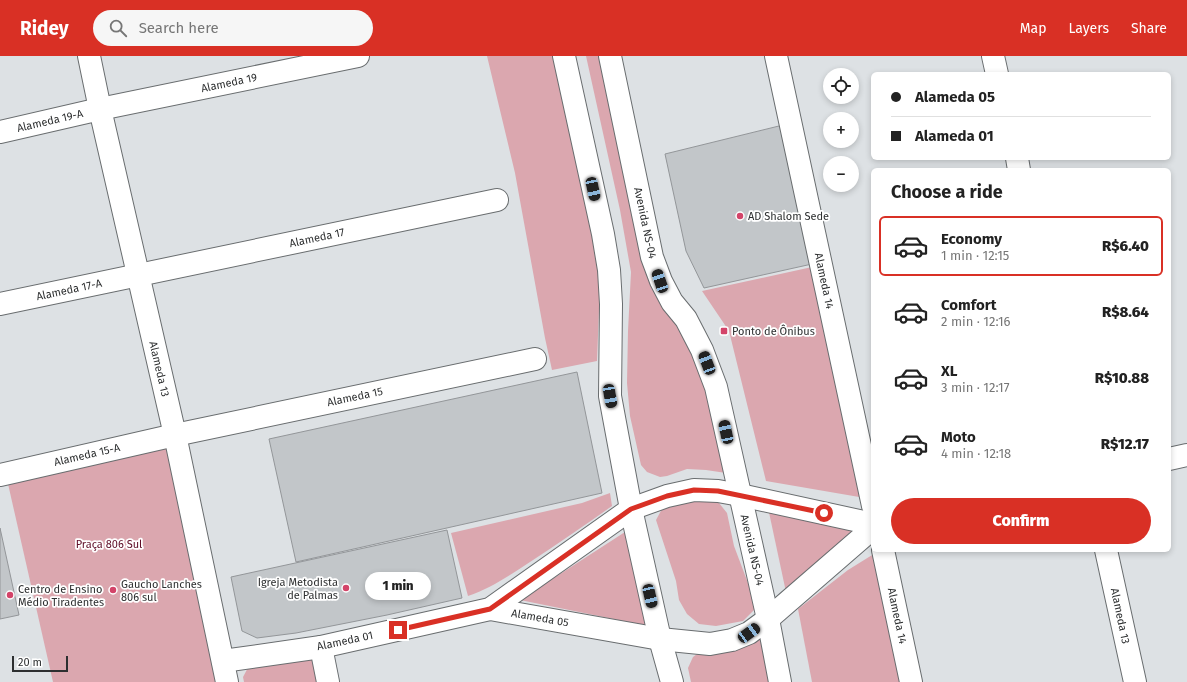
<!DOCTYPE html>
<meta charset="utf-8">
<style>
body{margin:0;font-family:"Fira Sans",sans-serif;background:#f6f6f6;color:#222;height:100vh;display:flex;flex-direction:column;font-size:15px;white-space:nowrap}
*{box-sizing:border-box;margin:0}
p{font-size:13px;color:#767676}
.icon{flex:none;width:22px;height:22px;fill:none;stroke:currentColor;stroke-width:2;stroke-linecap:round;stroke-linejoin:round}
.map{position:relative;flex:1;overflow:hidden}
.side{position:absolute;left:871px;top:112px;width:300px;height:384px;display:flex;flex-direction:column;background:#fff;border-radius:6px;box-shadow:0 2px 6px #0003}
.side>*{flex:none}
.guide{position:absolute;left:871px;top:16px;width:300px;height:88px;border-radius:6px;box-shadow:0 2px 6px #0003;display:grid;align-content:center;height:88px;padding:0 20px;background:#fff}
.fabs{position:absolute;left:823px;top:12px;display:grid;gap:8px}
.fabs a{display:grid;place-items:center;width:36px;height:36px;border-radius:50%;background:#fff;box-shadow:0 2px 6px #0003;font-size:20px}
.scale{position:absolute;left:12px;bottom:10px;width:56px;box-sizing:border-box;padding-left:4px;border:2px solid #2d2f30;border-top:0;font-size:11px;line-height:14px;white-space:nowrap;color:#2d2f30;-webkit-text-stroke:3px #fff;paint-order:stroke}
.end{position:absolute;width:18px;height:18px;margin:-9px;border:5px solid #d93025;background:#fff;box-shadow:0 0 0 2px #fff}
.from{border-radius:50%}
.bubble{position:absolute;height:28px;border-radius:14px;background:#fff;box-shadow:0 2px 6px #0003;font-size:13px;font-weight:800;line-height:28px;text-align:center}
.car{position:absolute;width:12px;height:24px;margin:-12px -6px;border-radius:5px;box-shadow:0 0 3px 1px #0007;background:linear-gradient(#222 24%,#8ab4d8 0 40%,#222 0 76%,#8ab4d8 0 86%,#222 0)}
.guide b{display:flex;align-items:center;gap:14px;height:38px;font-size:15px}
.guide b+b{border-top:1px solid #e0e0e0}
.guide i{width:10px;height:10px;background:#222}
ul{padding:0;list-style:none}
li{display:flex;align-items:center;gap:12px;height:60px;margin:0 8px 6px;padding:0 12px;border:2px solid transparent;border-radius:6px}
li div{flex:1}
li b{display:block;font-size:15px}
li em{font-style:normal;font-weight:800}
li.active{border-color:#d93025}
li>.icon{width:36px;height:36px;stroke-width:1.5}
h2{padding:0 20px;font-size:18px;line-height:48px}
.action{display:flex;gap:8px;margin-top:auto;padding:8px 20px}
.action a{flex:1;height:46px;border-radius:24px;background:#d93025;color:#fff;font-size:16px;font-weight:800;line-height:46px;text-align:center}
header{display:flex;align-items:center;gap:24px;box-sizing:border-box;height:56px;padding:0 20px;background:#d93025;color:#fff}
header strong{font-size:19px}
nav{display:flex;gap:22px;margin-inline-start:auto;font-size:14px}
.search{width:280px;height:36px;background:#f6f6f6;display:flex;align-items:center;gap:10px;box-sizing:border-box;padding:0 14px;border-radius:22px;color:#767676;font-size:15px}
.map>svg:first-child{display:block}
.green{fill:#dba7af}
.building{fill:#c2c6c9;stroke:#939699}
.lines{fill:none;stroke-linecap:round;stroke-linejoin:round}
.minor-casing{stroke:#696d6f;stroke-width:24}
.tertiary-casing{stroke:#696d6f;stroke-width:24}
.minor{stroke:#fff;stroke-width:22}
.tertiary{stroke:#fff;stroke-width:22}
.route{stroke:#d93025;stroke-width:5}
.poi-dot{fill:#d34469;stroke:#fff;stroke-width:1.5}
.labels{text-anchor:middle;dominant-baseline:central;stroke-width:3.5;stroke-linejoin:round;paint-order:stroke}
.street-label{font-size:11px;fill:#2d2f30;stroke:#fff}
.poi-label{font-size:11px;fill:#2d2f30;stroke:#fff;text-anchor:start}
.park-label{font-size:11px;fill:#5e0c26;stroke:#fff}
</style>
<header>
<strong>Ridey</strong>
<div class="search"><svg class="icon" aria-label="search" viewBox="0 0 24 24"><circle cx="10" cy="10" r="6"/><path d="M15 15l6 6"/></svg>Search here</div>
<nav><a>Map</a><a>Layers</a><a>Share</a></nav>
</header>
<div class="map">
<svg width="1187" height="626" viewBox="0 0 1187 626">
<rect width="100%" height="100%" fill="#dde1e4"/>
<g class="green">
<path d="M 487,0 L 553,0 L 597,201 L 600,227 L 597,305 L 552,314 L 545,282 L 515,117 Z"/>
<path d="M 586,0 L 601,0 L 674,258 L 707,332 L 726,417 L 706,414 L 687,413 L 667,420 L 660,421 L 647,416 L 641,409 L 630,360 L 627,327 L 628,275 L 631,216 L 620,154 Z"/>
<path d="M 812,211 L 865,442 L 766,425 L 729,275 L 702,235 Z"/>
<path d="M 173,382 L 224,626 L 53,626 L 6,419 Z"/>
<path d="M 610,437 L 612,450 C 585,469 558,488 530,506 C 510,519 491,532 468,540 L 451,477 L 582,447 Z"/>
<path d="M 708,439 L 719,447 L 727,457 L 734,490 L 754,543 L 755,553 L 743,565 L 716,570 L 699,568 L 687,558 L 679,544 L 676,525 L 656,464 L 662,453 Z"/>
<path d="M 767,447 L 866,468 L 786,536 Z"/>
<path d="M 625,476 L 648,570 L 520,544 Z"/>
<path d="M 877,496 L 909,626 L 812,626 L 798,553 L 848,514 Z"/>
<path d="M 764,577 L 775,626 L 691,626 L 688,612 L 693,601 L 704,593 Z"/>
<path d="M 317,595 L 324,626 L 244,626 L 243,621 L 251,606 Z"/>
</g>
<g class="building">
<path d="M 783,69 L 812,208 L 704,232 L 686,195 L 665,98 Z"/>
<path d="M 577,316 L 602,437 L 296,506 L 269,383 Z"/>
<path d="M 0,472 L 19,559 L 0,563 Z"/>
<path d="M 447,474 L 462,542 L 387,559 L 296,577 L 257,582 L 242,575 L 231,521 Z"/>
</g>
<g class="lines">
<g class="minor-casing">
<g id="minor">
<path d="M 89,0 L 100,53 L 175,379 L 227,626"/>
<path d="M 776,0 L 873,450"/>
<path d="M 993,0 L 997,18"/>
<path d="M 0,76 L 100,53 L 358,0"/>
<path d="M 1017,102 L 1019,114"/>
<path d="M 0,248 L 497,144"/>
<path d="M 1169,403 L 1187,399"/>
<path d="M 0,419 L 175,379 L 535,303"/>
<path d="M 883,494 L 911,626"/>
<path d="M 1106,494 L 1135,626"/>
<path d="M 490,553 L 660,583 L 710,588 L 732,584 L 749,577 L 768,563 L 873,472"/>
<path d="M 321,591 L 328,626"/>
<path d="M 223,605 L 321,591 L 490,553 L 631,453 L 667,440 L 694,434 L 718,435 L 740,439 L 873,468"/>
</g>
</g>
<g class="tertiary-casing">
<g id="tertiary">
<path d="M 564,0 L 603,178 L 609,214 L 611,248 L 610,340 L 631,453 L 660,583 L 672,626"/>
<path d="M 610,0 L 652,201 L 661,225 L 672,246 L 686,263 L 702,294 L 716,331 L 768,563 L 780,626"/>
</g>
</g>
<use href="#minor" class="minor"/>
<use href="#tertiary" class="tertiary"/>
</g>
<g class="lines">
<path class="route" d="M 398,574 L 490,553 L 631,453 L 667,440 L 694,434 L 718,435 L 824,457"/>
</g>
<g class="poi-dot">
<circle cx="740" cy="160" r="4"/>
<rect x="720" y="271" width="8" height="8" rx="2"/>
<circle cx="346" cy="532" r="4"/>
<circle cx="113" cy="534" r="4"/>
<circle cx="10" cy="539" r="4"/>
</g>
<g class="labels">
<g class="street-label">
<text transform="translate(229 27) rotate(-12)">Alameda 19</text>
<text transform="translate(50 65) rotate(-13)">Alameda 19-A</text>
<text transform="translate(645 167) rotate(78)">Avenida NS-04</text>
<text transform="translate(317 182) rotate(-12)">Alameda 17</text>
<text transform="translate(824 225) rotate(78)">Alameda 14</text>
<text transform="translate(69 234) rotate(-12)">Alameda 17-A</text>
<text transform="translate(159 313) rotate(77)">Alameda 13</text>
<text transform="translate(355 341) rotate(-12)">Alameda 15</text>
<text transform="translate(87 399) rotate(-13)">Alameda 15-A</text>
<text transform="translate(752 494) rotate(77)">Avenida NS-04</text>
<text transform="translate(897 560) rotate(78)">Alameda 14</text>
<text transform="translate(1120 560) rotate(78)">Alameda 13</text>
<text transform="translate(540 562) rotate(10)">Alameda 05</text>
<text transform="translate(345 585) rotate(-12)">Alameda 01</text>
</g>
<g class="poi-label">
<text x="748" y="160">AD Shalom Sede</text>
<text x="732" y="275">Ponto de Ônibus</text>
<text x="338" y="526" text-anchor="end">Igreja Metodista<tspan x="338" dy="13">de Palmas</tspan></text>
<text x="121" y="528">Gaucho Lanches<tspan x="121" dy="13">806 sul</tspan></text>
<text x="18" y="533">Centro de Ensino<tspan x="18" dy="13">Médio Tiradentes</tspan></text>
</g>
<g class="park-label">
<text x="109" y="488">Praça 806 Sul</text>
</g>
</g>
</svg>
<div class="fabs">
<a><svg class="icon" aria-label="locate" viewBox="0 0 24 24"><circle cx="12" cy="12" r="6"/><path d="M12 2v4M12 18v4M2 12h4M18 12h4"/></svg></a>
<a>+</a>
<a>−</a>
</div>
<div class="scale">20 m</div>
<i class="end from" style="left:824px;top:457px"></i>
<i class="end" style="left:398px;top:574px"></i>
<div class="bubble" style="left:365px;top:516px;width:66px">1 min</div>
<i class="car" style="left:593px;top:133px;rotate:168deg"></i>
<i class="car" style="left:660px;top:225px;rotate:341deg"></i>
<i class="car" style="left:707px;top:307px;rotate:339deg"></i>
<i class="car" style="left:610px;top:340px;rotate:170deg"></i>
<i class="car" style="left:726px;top:376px;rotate:348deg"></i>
<i class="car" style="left:650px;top:540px;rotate:167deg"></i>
<i class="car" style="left:749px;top:577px;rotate:54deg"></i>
<div class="guide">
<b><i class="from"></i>Alameda 05</b>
<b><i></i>Alameda 01</b>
</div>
<section class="side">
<h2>Choose a ride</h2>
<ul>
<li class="active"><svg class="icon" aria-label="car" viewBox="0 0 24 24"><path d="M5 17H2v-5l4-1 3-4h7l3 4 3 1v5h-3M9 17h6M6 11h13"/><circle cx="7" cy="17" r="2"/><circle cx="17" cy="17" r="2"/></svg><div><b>Economy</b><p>1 min · 12:15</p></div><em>R$6.40</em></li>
<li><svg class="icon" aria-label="car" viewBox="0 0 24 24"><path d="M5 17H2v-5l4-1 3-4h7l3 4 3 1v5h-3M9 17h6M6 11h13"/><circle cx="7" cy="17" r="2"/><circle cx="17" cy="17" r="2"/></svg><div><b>Comfort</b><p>2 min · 12:16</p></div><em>R$8.64</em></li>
<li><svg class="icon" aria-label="car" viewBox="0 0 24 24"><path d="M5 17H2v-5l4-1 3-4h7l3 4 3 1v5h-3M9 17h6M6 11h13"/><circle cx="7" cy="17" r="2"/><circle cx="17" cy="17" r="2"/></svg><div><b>XL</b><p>3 min · 12:17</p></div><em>R$10.88</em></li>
<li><svg class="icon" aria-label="car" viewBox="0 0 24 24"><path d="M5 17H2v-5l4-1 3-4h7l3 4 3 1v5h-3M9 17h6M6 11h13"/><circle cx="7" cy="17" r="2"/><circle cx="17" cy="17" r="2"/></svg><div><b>Moto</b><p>4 min · 12:18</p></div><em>R$12.17</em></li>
</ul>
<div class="action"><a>Confirm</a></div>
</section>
</div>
